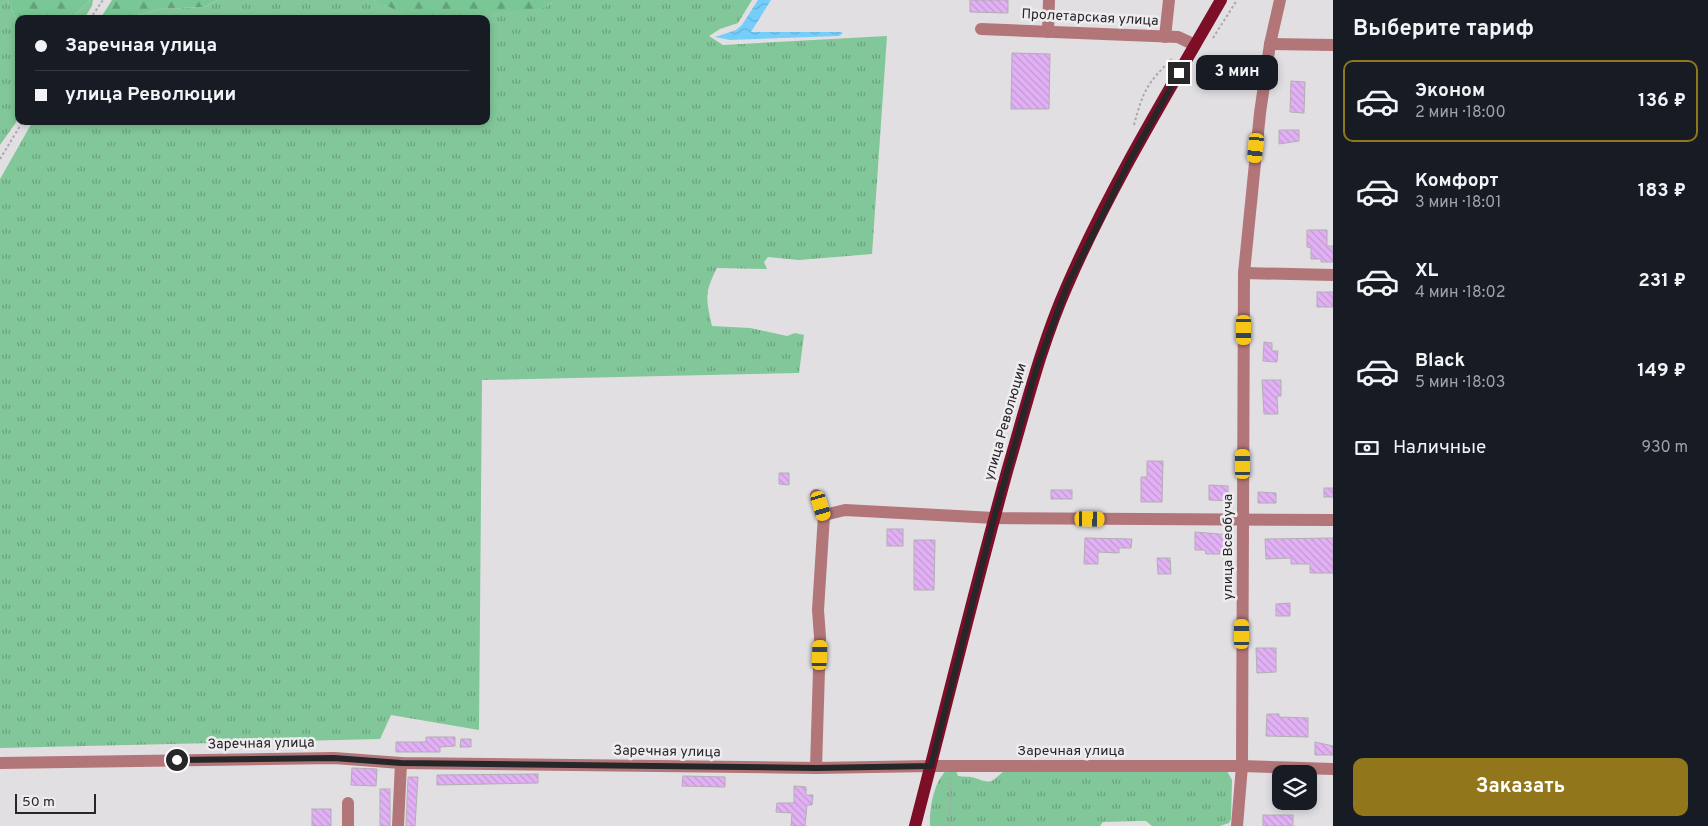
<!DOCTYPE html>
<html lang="ru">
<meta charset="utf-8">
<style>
body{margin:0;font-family:Overpass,sans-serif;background:#242831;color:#f1f3f6;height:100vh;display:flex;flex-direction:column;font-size:19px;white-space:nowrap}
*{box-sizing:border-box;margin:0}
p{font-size:16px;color:#9ea1a6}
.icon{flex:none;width:28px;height:28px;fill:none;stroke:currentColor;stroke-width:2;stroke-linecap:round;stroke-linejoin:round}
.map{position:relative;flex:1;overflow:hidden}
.details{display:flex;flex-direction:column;background:#171b24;width:375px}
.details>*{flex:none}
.guide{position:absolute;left:15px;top:15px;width:475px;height:110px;border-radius:10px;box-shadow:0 2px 8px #0003;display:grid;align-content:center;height:110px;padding:0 20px;background:#171b24}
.buttons{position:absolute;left:1272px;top:765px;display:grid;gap:10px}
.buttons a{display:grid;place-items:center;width:45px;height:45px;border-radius:10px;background:#171b24;box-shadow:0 2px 8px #0003;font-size:25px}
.scale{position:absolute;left:15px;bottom:12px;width:81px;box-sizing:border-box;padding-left:5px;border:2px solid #272628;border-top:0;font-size:14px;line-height:18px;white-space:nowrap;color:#272628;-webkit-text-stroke:4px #eeecef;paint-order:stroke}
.end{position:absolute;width:22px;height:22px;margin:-11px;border:6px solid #272628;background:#fff;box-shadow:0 0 0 2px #fff}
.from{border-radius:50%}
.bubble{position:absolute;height:35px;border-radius:10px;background:#171b24;box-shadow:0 2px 8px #0003;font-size:16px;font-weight:700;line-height:35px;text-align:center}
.car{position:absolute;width:15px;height:30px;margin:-15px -8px;border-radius:6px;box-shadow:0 0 4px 1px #0007;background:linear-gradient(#f5c518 24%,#345 0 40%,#f5c518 0 76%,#345 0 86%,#f5c518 0)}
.guide b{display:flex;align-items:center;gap:18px;height:48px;font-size:19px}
.guide b+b{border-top:1px solid #363941}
.guide i{width:12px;height:12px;background:#f1f3f6}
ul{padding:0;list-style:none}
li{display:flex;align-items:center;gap:15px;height:82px;margin:0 10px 8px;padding:0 10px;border:2px solid transparent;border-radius:10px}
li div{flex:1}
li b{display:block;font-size:19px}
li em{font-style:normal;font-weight:700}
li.active{border-color:#91761c}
li>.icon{width:45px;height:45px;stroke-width:1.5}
h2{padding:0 20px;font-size:22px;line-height:60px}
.pay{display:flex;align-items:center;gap:12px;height:55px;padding:0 20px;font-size:19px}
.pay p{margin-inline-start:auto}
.primary-button{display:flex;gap:10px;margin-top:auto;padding:10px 20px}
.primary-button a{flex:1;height:58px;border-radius:10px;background:#91761c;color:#fff;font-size:20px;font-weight:700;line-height:58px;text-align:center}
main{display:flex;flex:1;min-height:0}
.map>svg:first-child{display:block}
.grass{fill:url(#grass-tufts)}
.forest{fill:url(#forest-firs)}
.water{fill:url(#water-waves)}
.building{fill:url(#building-back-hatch);stroke:#b1afb2}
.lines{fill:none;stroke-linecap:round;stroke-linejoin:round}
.path{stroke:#a8a7a9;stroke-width:2;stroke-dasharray:2.5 2.5;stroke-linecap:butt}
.minor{stroke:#b27679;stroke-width:12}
.major{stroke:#7d0e27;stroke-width:12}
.route{stroke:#272628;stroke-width:6}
.labels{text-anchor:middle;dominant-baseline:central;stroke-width:5;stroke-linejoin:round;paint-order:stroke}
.street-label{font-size:14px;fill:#272628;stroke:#eeecef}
</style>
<main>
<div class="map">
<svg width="1333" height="826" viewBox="0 0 1333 826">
<defs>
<pattern id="grass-tufts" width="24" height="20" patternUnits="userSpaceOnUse" patternTransform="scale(1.25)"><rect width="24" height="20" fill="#82c799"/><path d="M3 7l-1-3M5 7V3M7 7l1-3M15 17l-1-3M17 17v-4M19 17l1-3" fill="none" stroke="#6aa17d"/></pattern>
<pattern id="forest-firs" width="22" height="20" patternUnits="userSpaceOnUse" patternTransform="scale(1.25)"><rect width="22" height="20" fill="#79c794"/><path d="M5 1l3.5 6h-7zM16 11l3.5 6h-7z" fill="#63a179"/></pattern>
<pattern id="water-waves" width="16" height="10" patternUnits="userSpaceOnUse" patternTransform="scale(1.25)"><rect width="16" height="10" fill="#75cdfc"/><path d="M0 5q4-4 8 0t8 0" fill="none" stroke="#65b0d8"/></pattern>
<pattern id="building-back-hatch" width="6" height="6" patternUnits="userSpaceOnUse" patternTransform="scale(1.25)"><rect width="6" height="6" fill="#e2b1f5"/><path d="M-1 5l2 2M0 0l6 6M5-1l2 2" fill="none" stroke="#c298d2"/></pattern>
</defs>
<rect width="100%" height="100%" fill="#e1dfe2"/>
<g class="grass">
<path d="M 0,0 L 8,0 L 19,26 L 19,118 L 0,145 Z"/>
<path d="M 90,0 L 93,0 L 92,6 L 84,19 L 70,19 Z"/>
<path d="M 218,0 L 374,0 L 383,3 L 543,8 L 555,0 L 752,0 L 738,23 L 720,29 L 709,36 L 723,45 L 887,36 L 872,254 L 799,260 L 768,257 L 764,262 L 767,269 L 717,268 C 704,293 706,299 712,326 L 750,328 L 787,336 L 795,333 L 804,335 L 799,373 L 482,380 L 479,730 L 391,715 L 380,739 L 0,748 L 0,179 L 33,121 L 486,121 L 486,19 L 124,19 L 159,9 L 204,7 Z"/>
<path d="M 948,769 L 956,771 L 958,776 C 964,777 970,776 975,778 C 992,784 990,783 1004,771 L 1227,771 L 1232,780 L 1231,819 L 1229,823 L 1220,826 L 1152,826 L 1146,821 L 1140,821 L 1103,822 L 1100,826 L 930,826 C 929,809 934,780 948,769 Z"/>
</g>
<g class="forest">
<path d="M 8,0 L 90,0 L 70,19 L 19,19 L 19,26 Z"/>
<path d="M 112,0 L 218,0 L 204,7 L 159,9 L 124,19 L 100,19 Z"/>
<path d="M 374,0 L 555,0 L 543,8 L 416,19 Z"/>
</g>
<path class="water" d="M 758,0 L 771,0 L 751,32 L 842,32 L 842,34 L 839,36 L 730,40 L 715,37 L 736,30 L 742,25 Z"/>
<g class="building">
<path d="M 970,0 L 1008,0 L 1008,13 L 970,12 Z"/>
<path d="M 1012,53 L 1050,54 L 1049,109 L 1011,109 Z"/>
<path d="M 1291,81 L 1305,82 L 1304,113 L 1290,112 Z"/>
<path d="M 1279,130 L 1299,130 L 1299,141 L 1279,144 Z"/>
<path d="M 1307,230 L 1327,230 L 1327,246 L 1333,246 L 1333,262 L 1321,262 L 1321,259 L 1311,259 L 1311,248 L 1307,247 Z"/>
<rect x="1317" y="292" width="16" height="15"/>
<path d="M 1264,342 L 1272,343 L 1272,351 L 1278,351 L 1277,362 L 1263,361 Z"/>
<path d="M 1262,380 L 1281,380 L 1281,396 L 1277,396 L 1278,414 L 1264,414 Z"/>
<path d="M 1147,461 L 1163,461 L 1162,502 L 1141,502 L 1141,477 L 1147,477 Z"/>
<path d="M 779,473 L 789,473 L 789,485 L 779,484 Z"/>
<path d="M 1209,485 L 1228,486 L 1228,501 L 1209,500 Z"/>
<rect x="1324" y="488" width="9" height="9"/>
<rect x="1051" y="490" width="21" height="9"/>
<path d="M 1258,492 L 1276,493 L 1276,503 L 1258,503 Z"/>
<rect x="887" y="529" width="16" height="17"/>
<path d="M 1195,532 L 1230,535 L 1230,550 L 1220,550 L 1220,554 L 1206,554 L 1205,550 L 1195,550 Z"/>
<path d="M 1085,538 L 1132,539 L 1131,548 L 1119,548 L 1119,553 L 1098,552 L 1098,564 L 1084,564 Z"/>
<path d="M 1333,538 L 1333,573 L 1310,573 L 1310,564 L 1291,564 L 1291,558 L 1266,559 L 1265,539 Z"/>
<path d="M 914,540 L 935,540 L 934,590 L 914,590 Z"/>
<path d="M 1157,558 L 1170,558 L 1171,574 L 1158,574 Z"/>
<path d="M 1290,603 L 1290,616 L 1276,616 L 1276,604 Z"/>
<path d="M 1256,648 L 1276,648 L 1276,672 L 1257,673 Z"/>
<path d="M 1267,714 L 1279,714 L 1279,717 L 1308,718 L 1308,737 L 1266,736 Z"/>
<path d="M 426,737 L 455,737 L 455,746 L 440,747 L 440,752 L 396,752 L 396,742 L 426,742 Z"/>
<path d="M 461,739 L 471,739 L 471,747 L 460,747 Z"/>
<path d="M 1315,742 L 1333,746 L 1333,755 L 1315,755 Z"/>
<path d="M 698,748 L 715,749 L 715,757 L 697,757 Z"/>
<path d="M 352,768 L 377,769 L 376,786 L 351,785 Z"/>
<path d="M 538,774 L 538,783 L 437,785 L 437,775 Z"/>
<path d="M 683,776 L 725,777 L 725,787 L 682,786 Z"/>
<path d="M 408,777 L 418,777 L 415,826 L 406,826 Z"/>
<path d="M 794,786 L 806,787 L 806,795 L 813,795 L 812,805 L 807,805 L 805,826 L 791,826 L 792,813 L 776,812 L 777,803 L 794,803 Z"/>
<rect x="380" y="789" width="10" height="37"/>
<rect x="312" y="809" width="19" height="17"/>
<rect x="1263" y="815" width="30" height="11"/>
</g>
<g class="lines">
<g class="path">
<path d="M 90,19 L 103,0"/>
<path d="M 1213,38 L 1237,0"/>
<path d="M 1134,125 C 1143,91 1147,83 1173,58"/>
<path d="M 0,159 L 23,121"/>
<path d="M 949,778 L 951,785 L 949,826"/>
</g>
<g class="minor">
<path d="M 981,29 L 1178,37 L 1195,45"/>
<path d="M 1048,32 L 1049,0"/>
<path d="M 1165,37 L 1169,0"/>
<path d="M 1270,44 L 1333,45"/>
<path d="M 1244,273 L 1333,275"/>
<path d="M 824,515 L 845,510 L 994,518 L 1333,520"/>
<path d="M 0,763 L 334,758 L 401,763 L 816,768 L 931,766 L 1242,766 L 1333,769"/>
<path d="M 816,768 L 820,637 L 818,610 L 824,515 L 816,495"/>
<path d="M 348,803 L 348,826"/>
<path d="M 398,826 L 401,763"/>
<path d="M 1237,826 L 1242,766 L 1244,273 L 1260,113 L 1270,44 L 1280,0"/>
</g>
<path class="major" d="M 915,826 C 946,707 975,587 1008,468 C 1026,407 1041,345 1067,286 C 1110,187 1167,94 1221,0"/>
</g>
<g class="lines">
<path class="route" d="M 177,760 L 334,758 L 401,763 L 816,768 L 931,766 L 994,518 L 1036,370 L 1067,286 L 1130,160 L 1179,73"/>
</g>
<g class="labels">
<g class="street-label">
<text transform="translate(1090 18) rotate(3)">Пролетарская улица</text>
<text transform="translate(1006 422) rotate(-74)">улица Революции</text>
<text transform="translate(1228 547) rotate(-90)">улица Всеобуча</text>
<text transform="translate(261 744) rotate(-1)">Заречная улица</text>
<text x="1071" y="751">Заречная улица</text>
<text transform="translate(667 752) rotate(1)">Заречная улица</text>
</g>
</g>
</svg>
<div class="buttons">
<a><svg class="icon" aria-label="layers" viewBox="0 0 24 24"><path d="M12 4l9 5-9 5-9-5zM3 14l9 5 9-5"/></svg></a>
</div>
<div class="scale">50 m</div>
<i class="end from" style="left:177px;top:760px"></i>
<i class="end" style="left:1179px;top:73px"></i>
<div class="bubble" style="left:1196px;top:55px;width:82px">3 мин</div>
<i class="car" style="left:1256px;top:148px;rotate:186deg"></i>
<i class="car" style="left:1244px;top:330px;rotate:180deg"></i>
<i class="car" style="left:1243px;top:464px;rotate:0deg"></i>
<i class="car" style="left:821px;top:506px;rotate:163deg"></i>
<i class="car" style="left:1090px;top:519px;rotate:91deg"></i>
<i class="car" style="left:1242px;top:634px;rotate:0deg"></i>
<i class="car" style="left:820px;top:655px;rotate:2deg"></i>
<div class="guide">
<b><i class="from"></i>Заречная улица</b>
<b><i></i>улица Революции</b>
</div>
</div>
<section class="details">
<h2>Выберите тариф</h2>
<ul>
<li class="active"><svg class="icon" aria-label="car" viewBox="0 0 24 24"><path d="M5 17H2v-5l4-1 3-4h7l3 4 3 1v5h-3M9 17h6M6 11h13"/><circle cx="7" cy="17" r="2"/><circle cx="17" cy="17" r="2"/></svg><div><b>Эконом</b><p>2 мин · 18:00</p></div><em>136 ₽</em></li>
<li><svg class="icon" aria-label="car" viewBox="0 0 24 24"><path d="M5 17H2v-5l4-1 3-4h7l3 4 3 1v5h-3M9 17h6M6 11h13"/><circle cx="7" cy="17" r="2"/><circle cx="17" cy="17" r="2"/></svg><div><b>Комфорт</b><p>3 мин · 18:01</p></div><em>183 ₽</em></li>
<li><svg class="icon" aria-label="car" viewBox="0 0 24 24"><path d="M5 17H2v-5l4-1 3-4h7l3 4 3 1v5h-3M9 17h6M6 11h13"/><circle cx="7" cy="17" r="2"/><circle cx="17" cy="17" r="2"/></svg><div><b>XL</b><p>4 мин · 18:02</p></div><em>231 ₽</em></li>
<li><svg class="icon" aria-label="car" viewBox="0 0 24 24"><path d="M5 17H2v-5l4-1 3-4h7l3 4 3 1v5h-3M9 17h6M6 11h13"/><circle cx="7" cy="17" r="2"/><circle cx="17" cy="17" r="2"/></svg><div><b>Black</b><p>5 мин · 18:03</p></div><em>149 ₽</em></li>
</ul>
<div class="pay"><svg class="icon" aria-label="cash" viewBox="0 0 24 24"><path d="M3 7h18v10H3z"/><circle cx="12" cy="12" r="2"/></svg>Наличные<p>930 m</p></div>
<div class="primary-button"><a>Заказать</a></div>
</section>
</main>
